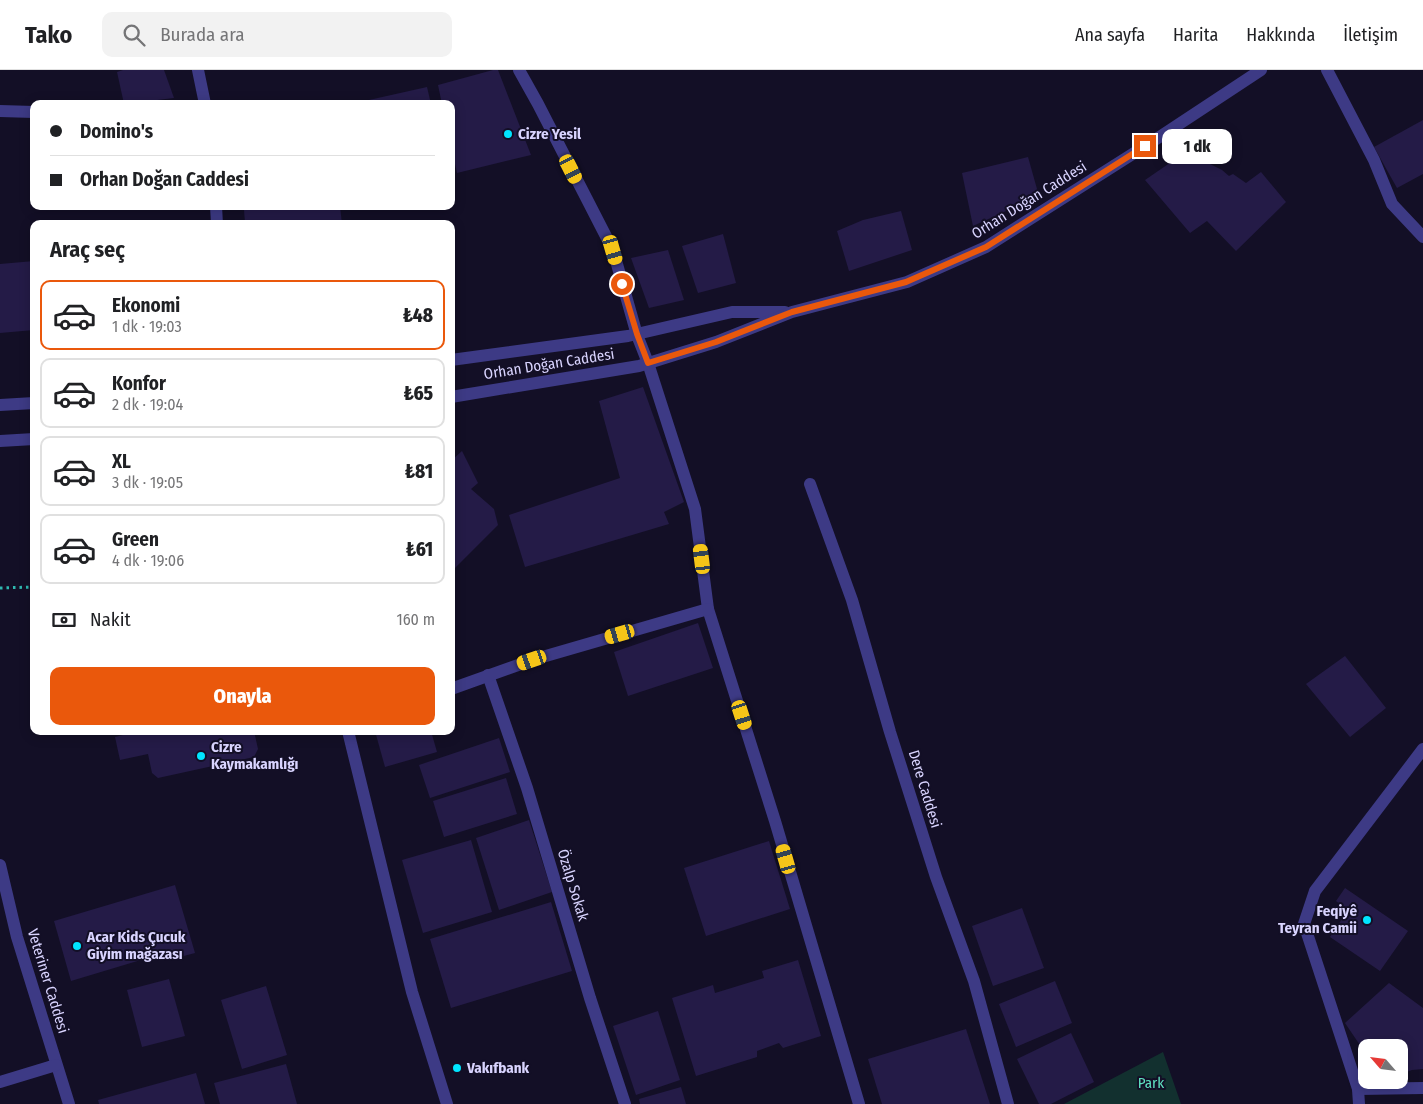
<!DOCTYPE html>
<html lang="tr">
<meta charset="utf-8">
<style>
body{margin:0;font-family:"Fira Sans Condensed",sans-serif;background:#f2f2f2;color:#202124;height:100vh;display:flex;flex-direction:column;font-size:19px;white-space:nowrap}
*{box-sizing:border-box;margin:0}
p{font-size:16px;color:#757577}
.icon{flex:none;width:28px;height:28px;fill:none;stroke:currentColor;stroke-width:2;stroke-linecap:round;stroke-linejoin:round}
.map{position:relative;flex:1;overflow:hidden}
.sheet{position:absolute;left:30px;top:150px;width:425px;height:515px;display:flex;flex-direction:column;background:#fff;border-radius:10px;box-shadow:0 2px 12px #0003}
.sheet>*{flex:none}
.hud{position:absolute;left:30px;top:30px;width:425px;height:110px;border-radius:10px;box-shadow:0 2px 12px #0003;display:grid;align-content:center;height:110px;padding:0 20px;background:#fff}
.needle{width:32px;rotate:298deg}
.fabs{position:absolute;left:1358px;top:969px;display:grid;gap:10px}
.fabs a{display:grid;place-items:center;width:50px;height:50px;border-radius:10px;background:#fff;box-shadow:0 2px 12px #0003;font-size:25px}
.end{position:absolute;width:22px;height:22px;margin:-11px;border:6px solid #ea580c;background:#fff;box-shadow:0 0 0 2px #fff}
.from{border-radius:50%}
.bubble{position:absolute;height:35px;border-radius:10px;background:#fff;box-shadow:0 2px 12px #0003;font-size:16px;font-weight:800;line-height:35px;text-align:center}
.car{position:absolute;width:15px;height:30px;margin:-15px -8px;border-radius:6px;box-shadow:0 0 4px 1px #0007;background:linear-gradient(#f5c518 24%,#345 0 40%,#f5c518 0 76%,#345 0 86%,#f5c518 0)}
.hud b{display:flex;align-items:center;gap:18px;height:48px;font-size:19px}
.hud b+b{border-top:1px solid #e0e0e0}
.hud i{width:12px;height:12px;background:#202124}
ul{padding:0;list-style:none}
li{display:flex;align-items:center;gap:15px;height:70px;margin:0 10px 8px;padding:0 10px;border:2px solid #e0e0e0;border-radius:10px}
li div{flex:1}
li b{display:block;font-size:19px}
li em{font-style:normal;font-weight:800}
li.on{border-color:#ea580c}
li>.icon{width:45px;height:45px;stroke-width:1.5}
h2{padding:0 20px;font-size:22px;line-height:60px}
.pay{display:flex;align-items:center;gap:12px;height:55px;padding:0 20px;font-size:19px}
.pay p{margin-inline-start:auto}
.action{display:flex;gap:10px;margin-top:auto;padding:10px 20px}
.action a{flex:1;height:58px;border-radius:10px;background:#ea580c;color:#fff;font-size:20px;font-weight:800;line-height:58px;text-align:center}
header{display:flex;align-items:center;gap:30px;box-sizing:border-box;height:70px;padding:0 25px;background:#fff;border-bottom:1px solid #e0e0e0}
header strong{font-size:24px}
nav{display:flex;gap:28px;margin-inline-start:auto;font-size:18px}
.search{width:350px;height:45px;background:#f2f2f2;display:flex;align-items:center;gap:12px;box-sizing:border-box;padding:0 18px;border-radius:10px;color:#757577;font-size:19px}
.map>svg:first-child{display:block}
.green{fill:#12302f}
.building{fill:#241b47}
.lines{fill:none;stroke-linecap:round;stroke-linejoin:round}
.path{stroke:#2fb8b0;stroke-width:3;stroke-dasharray:2.5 4;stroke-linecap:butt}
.minor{stroke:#3d3a85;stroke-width:12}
.route{stroke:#ea580c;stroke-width:6}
.poi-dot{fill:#00e5ff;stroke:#130f26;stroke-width:2}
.labels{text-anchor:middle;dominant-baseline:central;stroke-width:4;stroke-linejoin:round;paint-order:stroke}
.poi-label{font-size:15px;font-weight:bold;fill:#d9d4ff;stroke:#130f26;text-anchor:start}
.street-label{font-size:15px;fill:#d9d4ff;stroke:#130f26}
.park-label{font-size:15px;fill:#5fe0c0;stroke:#130f26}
</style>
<header>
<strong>Tako</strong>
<div class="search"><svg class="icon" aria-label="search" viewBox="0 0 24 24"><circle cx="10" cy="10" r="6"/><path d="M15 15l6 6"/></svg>Burada ara</div>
<nav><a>Ana sayfa</a><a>Harita</a><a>Hakkında</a><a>İletişim</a></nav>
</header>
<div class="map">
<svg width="1423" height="1034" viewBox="0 0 1423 1034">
<rect width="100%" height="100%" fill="#130f26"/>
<path class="green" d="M 1163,982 L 1181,1034 L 1064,1034 Z"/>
<g class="building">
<path d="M 123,0 L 164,0 L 174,28 L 124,34 L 117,2 Z"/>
<path d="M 493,0 L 498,0 L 531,85 L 457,103 L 451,76 L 451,34 L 442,34 L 438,15 Z"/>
<path d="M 427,17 L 431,34 L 360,34 L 360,32 Z"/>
<path d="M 1423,50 L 1423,104 L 1397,118 L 1374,77 Z"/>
<path d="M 1193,77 L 1206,92 L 1222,100 L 1229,106 L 1233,104 L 1246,113 L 1261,102 L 1286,132 L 1236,181 L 1207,151 L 1190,163 L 1145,110 Z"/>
<path d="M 1028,87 L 1039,126 L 973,156 L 962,103 Z"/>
<path d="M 277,136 L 340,136 L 342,154 L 245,154 L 244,139 Z"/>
<path d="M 901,141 L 912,180 L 849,201 L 837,161 L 863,150 Z"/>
<path d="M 723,164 L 736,213 L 698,223 L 682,176 Z"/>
<path d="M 668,180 L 684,230 L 649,238 L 631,188 Z"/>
<path d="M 34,191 L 34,260 L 0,263 L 0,194 Z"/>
<path d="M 643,317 L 684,432 L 664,442 L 669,454 L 525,497 L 509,445 L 620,408 L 599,331 Z"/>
<path d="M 462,381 L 478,413 L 471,419 L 494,439 L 498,455 L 451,502 L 451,391 Z"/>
<path d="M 698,553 L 713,598 L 628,626 L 614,582 Z"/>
<path d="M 1345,586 L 1386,638 L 1350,667 L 1306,614 Z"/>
<path d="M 123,661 L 254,661 L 258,679 L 254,687 L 158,708 L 152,703 L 148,684 L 120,690 L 115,667 L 123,665 Z"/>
<path d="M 375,661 L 431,661 L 437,682 L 385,697 Z"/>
<path d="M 499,668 L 510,702 L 430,728 L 419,695 Z"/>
<path d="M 506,708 L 517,744 L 444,767 L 433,731 Z"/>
<path d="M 529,750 L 552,822 L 499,840 L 476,768 Z"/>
<path d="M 471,770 L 492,842 L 423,863 L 402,790 Z"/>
<path d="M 769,771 L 790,839 L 706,866 L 684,798 Z"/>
<path d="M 175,815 L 195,883 L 176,888 L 174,880 L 71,911 L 54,851 Z"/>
<path d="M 1345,818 L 1408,861 L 1380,901 L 1330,867 L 1348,840 L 1336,831 Z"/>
<path d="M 551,832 L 572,901 L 451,938 L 430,869 Z"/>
<path d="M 1022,838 L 1044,898 L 993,916 L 972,856 Z"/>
<path d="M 798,890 L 821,966 L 783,978 L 779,973 L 757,981 L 757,987 L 696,1006 L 672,928 L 713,915 L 715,923 L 764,908 L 762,901 Z"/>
<path d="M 169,909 L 185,966 L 142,977 L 127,920 Z"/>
<path d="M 1055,911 L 1072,953 L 1016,977 L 999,934 Z"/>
<path d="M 1389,913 L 1423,938 L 1423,999 L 1412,1000 L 1399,1005 L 1399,978 L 1366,978 L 1366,984 L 1345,953 Z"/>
<path d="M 266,916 L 287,985 L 242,999 L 221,930 Z"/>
<path d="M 658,941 L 680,1010 L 636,1025 L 613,956 Z"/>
<path d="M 966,959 L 990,1034 L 882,1034 L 868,989 Z"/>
<path d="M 1071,963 L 1094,1012 L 1051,1034 L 1039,1034 L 1017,989 Z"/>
<path d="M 286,994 L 297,1034 L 220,1034 L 214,1013 Z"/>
<path d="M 196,1003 L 205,1034 L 99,1034 L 98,1030 Z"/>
<path d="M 681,1017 L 686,1034 L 640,1034 L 639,1029 Z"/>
</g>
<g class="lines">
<path class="path" d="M 0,518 L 34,517"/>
<g class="minor">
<path d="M 198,0 L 205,34"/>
<path d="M 519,0 L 538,34 L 613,180 L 637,265 L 648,293 L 695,439 L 708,539 L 775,751 L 859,1034"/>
<path d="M 1327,0 L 1374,90 L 1392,134 L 1423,167"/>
<path d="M 0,41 L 34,42"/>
<path d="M 216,136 L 217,154"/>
<path d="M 451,290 L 628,266 L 732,242 L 785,242"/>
<path d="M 451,327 L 639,296 L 716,272 L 792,242 L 907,212 L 986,177 L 1161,66 L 1261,0"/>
<path d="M 0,335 L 34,333"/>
<path d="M 0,371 L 34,369"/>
<path d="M 810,414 L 852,530 L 890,662 L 936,807 L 974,911 L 1008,1034"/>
<path d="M 488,605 L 527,718 L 590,928 L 625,1034"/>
<path d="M 451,619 L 532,590 L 708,539"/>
<path d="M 348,661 L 412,922 L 447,1034"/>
<path d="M 0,795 L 17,867 L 69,1034"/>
<path d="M 0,1012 L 56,995"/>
<path d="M 1358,1019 L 1423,1018"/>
<path d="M 1359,1034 L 1358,1019 L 1304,854 L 1315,821 L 1423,679"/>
</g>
</g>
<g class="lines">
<path class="route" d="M 622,214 L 637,264 L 648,293 L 716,272 L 792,242 L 906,212 L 986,177 L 1145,76"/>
</g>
<g class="poi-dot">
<circle cx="508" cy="64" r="5"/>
<circle cx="201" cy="686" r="5"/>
<circle cx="1367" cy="850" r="5"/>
<circle cx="77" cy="876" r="5"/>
<circle cx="457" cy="998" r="5"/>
</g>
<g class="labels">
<g class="poi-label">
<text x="518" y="64">Cizre Yesil</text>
<text x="211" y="677">Cizre<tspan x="211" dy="17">Kaymakamlığı</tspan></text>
<text x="1357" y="841" text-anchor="end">Feqiyê<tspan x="1357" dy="17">Teyran Camii</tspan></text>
<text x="87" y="867">Acar Kids Çucuk<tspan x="87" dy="17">Giyim mağazası</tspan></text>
<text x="467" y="998">Vakıfbank</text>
</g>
<g class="street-label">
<text transform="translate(1029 130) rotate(-32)">Orhan Doğan Caddesi</text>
<text transform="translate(549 294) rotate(-9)">Orhan Doğan Caddesi</text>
<text transform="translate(925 719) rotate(73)">Dere Caddesi</text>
<text transform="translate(573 815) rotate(73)">Özalp Sokak</text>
<text transform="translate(48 911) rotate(73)">Veteriner Caddesi</text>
</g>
<g class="park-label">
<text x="1151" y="1013">Park</text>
</g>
</g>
</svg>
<div class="fabs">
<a><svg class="needle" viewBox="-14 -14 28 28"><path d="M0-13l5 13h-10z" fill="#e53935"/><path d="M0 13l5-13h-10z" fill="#757577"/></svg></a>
</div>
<i class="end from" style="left:622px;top:214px"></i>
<i class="end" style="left:1145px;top:76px"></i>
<div class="bubble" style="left:1162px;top:59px;width:70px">1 dk</div>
<i class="car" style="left:571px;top:99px;rotate:153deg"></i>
<i class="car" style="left:613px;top:180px;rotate:164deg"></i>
<i class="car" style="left:702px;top:489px;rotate:353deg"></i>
<i class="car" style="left:620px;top:564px;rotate:254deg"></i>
<i class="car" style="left:532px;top:590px;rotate:251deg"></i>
<i class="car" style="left:742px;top:645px;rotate:162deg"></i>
<i class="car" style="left:786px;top:789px;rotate:344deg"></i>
<div class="hud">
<b><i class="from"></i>Domino's</b>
<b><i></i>Orhan Doğan Caddesi</b>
</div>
<section class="sheet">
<h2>Araç seç</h2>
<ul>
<li class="on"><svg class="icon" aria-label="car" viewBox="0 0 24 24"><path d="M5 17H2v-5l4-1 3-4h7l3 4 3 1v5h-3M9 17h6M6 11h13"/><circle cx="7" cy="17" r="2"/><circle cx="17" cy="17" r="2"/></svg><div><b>Ekonomi</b><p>1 dk · 19:03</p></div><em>₺48</em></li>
<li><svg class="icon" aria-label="car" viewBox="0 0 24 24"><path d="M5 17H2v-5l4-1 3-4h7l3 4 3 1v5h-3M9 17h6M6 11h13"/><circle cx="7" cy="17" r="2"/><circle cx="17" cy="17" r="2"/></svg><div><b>Konfor</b><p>2 dk · 19:04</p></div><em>₺65</em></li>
<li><svg class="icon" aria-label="car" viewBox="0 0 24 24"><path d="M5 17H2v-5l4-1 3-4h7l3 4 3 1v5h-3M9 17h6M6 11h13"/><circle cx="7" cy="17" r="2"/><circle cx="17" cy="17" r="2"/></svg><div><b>XL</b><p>3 dk · 19:05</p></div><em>₺81</em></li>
<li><svg class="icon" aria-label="car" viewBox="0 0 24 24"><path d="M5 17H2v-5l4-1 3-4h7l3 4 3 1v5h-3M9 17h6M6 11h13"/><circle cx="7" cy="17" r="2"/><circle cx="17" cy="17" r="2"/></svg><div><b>Green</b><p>4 dk · 19:06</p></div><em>₺61</em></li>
</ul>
<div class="pay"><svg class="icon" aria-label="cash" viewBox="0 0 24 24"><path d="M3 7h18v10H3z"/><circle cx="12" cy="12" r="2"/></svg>Nakit<p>160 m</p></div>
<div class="action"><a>Onayla</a></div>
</section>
</div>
